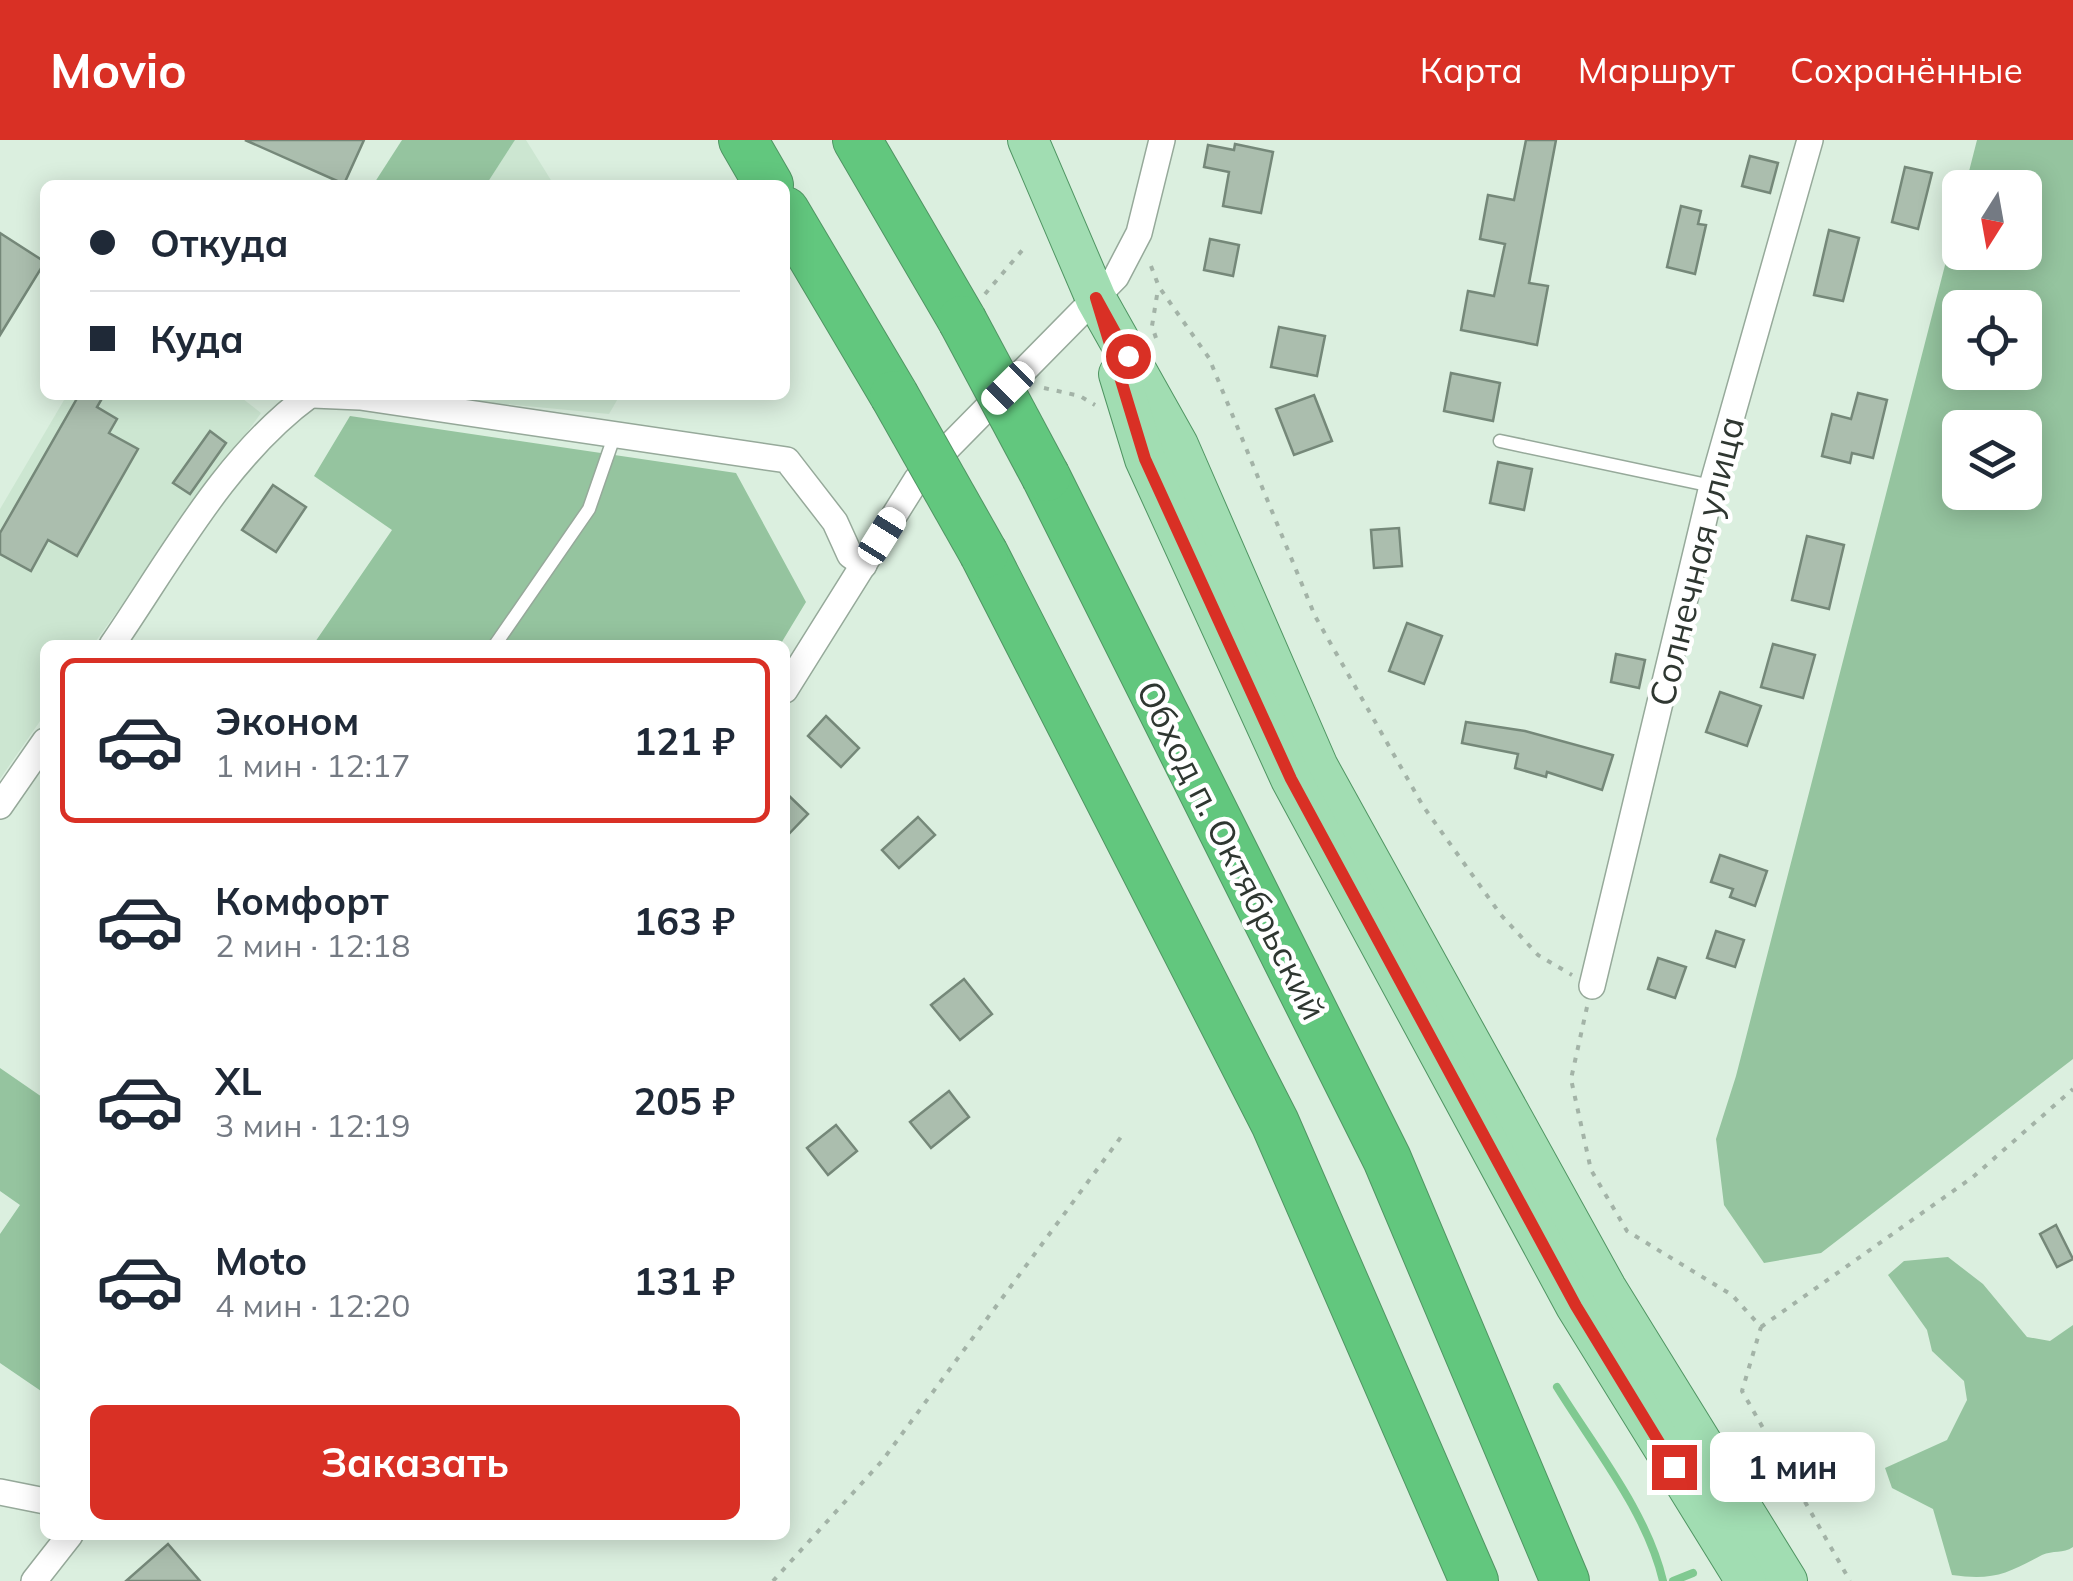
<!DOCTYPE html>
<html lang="ru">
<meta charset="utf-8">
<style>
body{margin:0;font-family:Mulish,sans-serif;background:#f6f6f7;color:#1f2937;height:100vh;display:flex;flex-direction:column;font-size:38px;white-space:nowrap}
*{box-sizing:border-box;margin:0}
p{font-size:32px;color:#747a83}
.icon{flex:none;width:55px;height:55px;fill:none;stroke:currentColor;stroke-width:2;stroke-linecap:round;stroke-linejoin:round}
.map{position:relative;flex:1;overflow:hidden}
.side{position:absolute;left:40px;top:500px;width:750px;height:900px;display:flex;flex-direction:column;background:#fff;border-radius:15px;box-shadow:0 5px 25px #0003}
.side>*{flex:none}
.hud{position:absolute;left:40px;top:40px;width:750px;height:220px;border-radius:15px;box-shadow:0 5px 25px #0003;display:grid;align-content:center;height:220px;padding:0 50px;background:#fff}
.needle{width:65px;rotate:191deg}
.buttons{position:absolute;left:1942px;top:30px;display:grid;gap:20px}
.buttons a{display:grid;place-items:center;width:100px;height:100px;border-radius:15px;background:#fff;box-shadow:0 5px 25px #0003;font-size:50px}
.end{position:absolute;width:45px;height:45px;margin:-22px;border:12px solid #d93025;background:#fff;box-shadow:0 0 0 5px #fff}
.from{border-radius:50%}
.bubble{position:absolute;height:70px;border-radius:15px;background:#fff;box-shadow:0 5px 25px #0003;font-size:32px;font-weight:700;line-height:70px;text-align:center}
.car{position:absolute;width:30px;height:60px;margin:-30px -15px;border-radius:12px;box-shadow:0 0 8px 2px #0007;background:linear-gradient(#fff 24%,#345 0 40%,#fff 0 76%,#345 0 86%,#fff 0)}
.hud b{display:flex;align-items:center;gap:35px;height:95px;font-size:38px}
.hud b+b{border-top:2px solid #e0e1e3}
.hud i{width:25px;height:25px;background:#1f2937}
ul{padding:18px 0 0;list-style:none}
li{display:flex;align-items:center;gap:30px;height:165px;margin:0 20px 15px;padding:0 30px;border:5px solid transparent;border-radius:15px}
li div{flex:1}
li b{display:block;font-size:38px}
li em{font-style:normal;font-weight:700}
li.on{border-color:#d93025}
li>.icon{width:90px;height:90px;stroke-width:1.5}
.action{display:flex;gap:20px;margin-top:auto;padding:20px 50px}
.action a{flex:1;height:115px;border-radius:15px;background:#d93025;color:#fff;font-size:40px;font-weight:700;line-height:115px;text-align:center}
header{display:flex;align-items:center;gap:60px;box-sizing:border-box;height:140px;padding:0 50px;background:#d93025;color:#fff}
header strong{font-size:48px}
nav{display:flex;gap:55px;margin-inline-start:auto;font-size:35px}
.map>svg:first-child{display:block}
.built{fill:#cce6d1}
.green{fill:#95c49f;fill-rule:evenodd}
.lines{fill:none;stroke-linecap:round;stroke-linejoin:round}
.stream{stroke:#80c991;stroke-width:8}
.building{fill:#abbeae;stroke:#758879;stroke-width:2.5}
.lane-casing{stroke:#96a99a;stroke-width:15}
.street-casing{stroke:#96a99a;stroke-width:28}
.primary-casing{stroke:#509563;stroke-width:42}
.highway-casing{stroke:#509563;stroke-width:50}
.path{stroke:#a3b3a7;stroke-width:4;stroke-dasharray:5 8;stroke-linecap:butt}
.lane{stroke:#fff;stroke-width:12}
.street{stroke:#fff;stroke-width:25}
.primary{stroke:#a1ddb2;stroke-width:40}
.highway{stroke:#62c77e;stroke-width:48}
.highway-bridge-casing{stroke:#509563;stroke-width:50;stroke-linecap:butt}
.highway-bridge{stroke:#62c77e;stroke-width:48}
.route{stroke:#d93025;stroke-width:12}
.labels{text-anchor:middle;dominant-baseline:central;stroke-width:9;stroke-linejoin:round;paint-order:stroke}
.street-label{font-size:35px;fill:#2f3731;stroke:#fff}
</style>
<header>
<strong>Movio</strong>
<nav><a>Карта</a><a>Маршрут</a><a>Сохранённые</a></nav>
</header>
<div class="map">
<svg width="2073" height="1441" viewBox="0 0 2073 1441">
<rect width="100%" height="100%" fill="#dbefdf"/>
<g class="built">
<path d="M 515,0 L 526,0 L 554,45 L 486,45 Z"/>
<path d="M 67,255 L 238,255 L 261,273 L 93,505 L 45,505 L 45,574 L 0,639 L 0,369 Z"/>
<path d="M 452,255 L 620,255 L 609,274 L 463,260 Z"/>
</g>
<g class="green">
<path d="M 402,0 L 515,0 L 486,45 L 373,45 Z"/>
<path d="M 1977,0 L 2073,0 L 2073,919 L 1821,1113 L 1764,1123 L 1724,1065 L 1716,999 L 1736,936 L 1960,67 L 1960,112 L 2025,112 L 2025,48 L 1965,47 ZM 1960,168 L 2025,168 L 2025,232 L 1960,232 ZM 1960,288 L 2025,288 L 2025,352 L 1960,352 Z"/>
<path d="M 350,276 L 736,333 L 806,462 L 780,505 L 313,505 L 392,390 L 314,336 Z"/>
<path d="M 0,928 L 42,957 L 45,954 L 45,1244 L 41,1251 L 0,1223 L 0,1094 L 20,1065 L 0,1051 Z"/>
<path d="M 1948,1117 L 1983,1144 L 2027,1197 L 2050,1201 L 2073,1185 L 2073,1407 C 2063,1414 2053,1410 2042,1415 C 2008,1433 1994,1441 1952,1435 L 1933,1369 L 1892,1348 L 1885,1328 L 1947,1300 L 1967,1260 L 1964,1241 L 1932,1211 L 1927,1190 L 1888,1135 L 1904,1121 Z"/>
</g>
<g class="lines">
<g class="stream">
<path d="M 1557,1247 C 1594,1307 1647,1372 1663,1441"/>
<path d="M 1673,1441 L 1693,1433"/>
</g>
</g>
<g class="building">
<path d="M 245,0 L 364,0 L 344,44 Z"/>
<path d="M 1526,0 L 1556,0 L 1529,143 L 1548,146 L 1537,205 L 1461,190 L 1468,151 L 1494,156 L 1505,104 L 1480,99 L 1488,55 L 1514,60 Z"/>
<path d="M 1235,4 L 1273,12 L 1261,73 L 1223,66 L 1229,32 L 1204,27 L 1208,5 L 1234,10 Z"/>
<path d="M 1750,16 L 1778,23 L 1770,53 L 1742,46 Z"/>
<path d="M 1905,27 L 1932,33 L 1918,89 L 1892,82 Z"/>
<path d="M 1681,66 L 1701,71 L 1698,84 L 1706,85 L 1695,134 L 1667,127 Z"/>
<path d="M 1829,90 L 1859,98 L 1843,161 L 1814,155 Z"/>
<path d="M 0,93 L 45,122 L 0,195 Z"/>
<path d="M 1210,99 L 1239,105 L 1233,136 L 1204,130 Z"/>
<path d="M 1279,187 L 1325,196 L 1317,236 L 1271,227 Z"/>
<path d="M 1451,233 L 1500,243 L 1493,281 L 1444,271 Z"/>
<path d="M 1858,253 L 1887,260 L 1873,318 L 1852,313 L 1850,323 L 1822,316 L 1832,274 L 1851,279 Z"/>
<path d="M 79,255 L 104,255 L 97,267 L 117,279 L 109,293 L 138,309 L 77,416 L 48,400 L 31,431 L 0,414 L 0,393 Z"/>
<path d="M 1314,255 L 1332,301 L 1294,315 L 1276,269 Z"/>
<path d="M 210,291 L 226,303 L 190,354 L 173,343 Z"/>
<path d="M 1498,322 L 1532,329 L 1524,370 L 1490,363 Z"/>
<path d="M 273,345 L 306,367 L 276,412 L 242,390 Z"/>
<path d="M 1399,388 L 1402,426 L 1374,428 L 1371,390 Z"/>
<path d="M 1807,396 L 1844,405 L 1829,469 L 1792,460 Z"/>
<path d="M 1407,483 L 1442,496 L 1424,544 L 1389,531 Z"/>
<path d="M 1773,504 L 1815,515 L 1803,558 L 1761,547 Z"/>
<path d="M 1616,514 L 1645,520 L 1639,548 L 1611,542 Z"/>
<path d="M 1720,552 L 1761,566 L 1747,606 L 1706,592 Z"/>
<path d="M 826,576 L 859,608 L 841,627 L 808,596 Z"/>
<path d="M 1466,582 L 1525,591 L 1613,615 L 1602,650 L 1547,632 L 1546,637 L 1515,628 L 1518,614 L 1462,603 Z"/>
<path d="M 785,652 L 808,674 L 785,698 Z"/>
<path d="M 918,677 L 935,695 L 899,728 L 882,710 Z"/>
<path d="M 1720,715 L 1767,731 L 1755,766 L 1730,757 L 1733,749 L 1711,742 Z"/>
<path d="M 1716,791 L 1744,800 L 1735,827 L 1707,818 Z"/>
<path d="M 1658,818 L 1686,827 L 1675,858 L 1648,849 Z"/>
<path d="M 964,839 L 992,874 L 960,900 L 931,865 Z"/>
<path d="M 949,951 L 969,977 L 931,1008 L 910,982 Z"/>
<path d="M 836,985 L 857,1011 L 828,1035 L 807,1008 Z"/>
<path d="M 2056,1085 L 2073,1119 L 2057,1127 L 2040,1094 Z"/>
<path d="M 168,1404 L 200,1441 L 126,1441 Z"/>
</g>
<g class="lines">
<g class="lane-casing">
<g id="lane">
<path d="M 1500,301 L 1712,346"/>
<path d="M 495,505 L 589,369 L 615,294"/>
</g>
</g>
<g class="street-casing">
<g id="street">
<path d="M 313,255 L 360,257 L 787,320 L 835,382 L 850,415 L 864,425"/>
<path d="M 112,505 C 171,419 225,317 310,255"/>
<path d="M 785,550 L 917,339 L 1116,137 L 1139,93 L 1162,0"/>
<path d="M 0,666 L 45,601"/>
<path d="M 1592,846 L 1712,346 L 1810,0"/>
<path d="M 0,1352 L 45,1361"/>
<path d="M 34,1441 L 70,1395"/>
</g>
</g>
<g class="primary-casing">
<g id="primary">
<path d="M 1028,0 L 1096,159 L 1178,305 L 1318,627 L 1606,1148 L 1787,1441"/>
<path d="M 1119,234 L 1145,319 L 1291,639 L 1576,1166 L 1746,1441"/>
</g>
</g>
<g class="highway-casing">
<g id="highway">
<path d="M 743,0 L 769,45"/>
<path d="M 857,0 L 962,180"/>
<path d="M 785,71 L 894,255"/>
<path d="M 1046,337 L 1387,1019 L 1565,1441"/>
<path d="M 984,414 L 1275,983 L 1474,1441"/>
</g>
</g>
<g class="path">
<path d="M 1151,126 L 1159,147 L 1209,218 L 1315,476 L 1423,666 L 1501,775 L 1538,815 L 1572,835"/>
<path d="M 985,154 L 1025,107"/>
<path d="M 1156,198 L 1152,186 L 1158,149"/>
<path d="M 1044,248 L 1080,256 L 1095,265"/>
<path d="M 1587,867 L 1571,939 L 1591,1030 L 1627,1091 L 1732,1155 L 1761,1187 L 1742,1251 L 1850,1441"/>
<path d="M 1761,1187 L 1973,1037 L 2073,949"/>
<path d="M 773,1441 L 882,1321 L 1121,997"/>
</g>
<use href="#lane" class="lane"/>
<use href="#street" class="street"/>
<use href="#primary" class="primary"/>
<use href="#highway" class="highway"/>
<g class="highway-bridge-casing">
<g id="highway-bridge">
<path d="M 962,180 L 1046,337"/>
<path d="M 894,255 L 984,414"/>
</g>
</g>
<use href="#highway-bridge" class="highway-bridge"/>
</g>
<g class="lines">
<path class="route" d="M 1128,216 L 1096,158 L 1145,319 L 1291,639 L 1576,1166 L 1674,1327"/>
</g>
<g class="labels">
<g class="street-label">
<text transform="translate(1696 421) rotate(-76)">Солнечная улица</text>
<text transform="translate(1232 710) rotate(63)">Обход п. Октябрьский</text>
</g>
</g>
</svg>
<div class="buttons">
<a><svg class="needle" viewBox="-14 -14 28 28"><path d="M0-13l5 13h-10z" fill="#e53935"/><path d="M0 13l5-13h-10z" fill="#747a83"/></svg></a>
<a><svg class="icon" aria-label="locate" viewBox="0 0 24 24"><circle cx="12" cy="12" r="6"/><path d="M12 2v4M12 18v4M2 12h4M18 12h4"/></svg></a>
<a><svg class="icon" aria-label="layers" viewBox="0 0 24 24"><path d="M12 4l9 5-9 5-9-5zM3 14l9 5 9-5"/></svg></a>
</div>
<i class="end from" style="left:1128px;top:216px"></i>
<i class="end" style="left:1674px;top:1327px"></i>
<div class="bubble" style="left:1710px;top:1292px;width:165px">1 мин</div>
<i class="car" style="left:1008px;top:248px;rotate:225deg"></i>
<i class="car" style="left:882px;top:396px;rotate:32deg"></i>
<div class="hud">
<b><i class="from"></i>Откуда</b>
<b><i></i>Куда</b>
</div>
<section class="side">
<ul>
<li class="on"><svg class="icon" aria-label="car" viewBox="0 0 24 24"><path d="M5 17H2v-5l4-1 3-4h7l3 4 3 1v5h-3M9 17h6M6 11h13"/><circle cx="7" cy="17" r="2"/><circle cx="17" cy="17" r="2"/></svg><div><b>Эконом</b><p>1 мин · 12:17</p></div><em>121 ₽</em></li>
<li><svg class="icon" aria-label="car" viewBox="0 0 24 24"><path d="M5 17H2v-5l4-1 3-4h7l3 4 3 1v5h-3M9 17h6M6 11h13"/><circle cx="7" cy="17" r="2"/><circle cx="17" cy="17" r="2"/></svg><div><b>Комфорт</b><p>2 мин · 12:18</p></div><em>163 ₽</em></li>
<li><svg class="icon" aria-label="car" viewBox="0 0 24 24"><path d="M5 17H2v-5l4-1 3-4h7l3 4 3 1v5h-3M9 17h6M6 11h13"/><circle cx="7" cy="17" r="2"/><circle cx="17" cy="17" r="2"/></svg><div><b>XL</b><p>3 мин · 12:19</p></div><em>205 ₽</em></li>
<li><svg class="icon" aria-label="car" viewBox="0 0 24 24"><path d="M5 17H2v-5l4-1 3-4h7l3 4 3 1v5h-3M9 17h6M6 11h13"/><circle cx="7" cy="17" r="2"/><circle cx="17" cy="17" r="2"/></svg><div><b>Moto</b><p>4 мин · 12:20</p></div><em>131 ₽</em></li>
</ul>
<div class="action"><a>Заказать</a></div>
</section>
</div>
